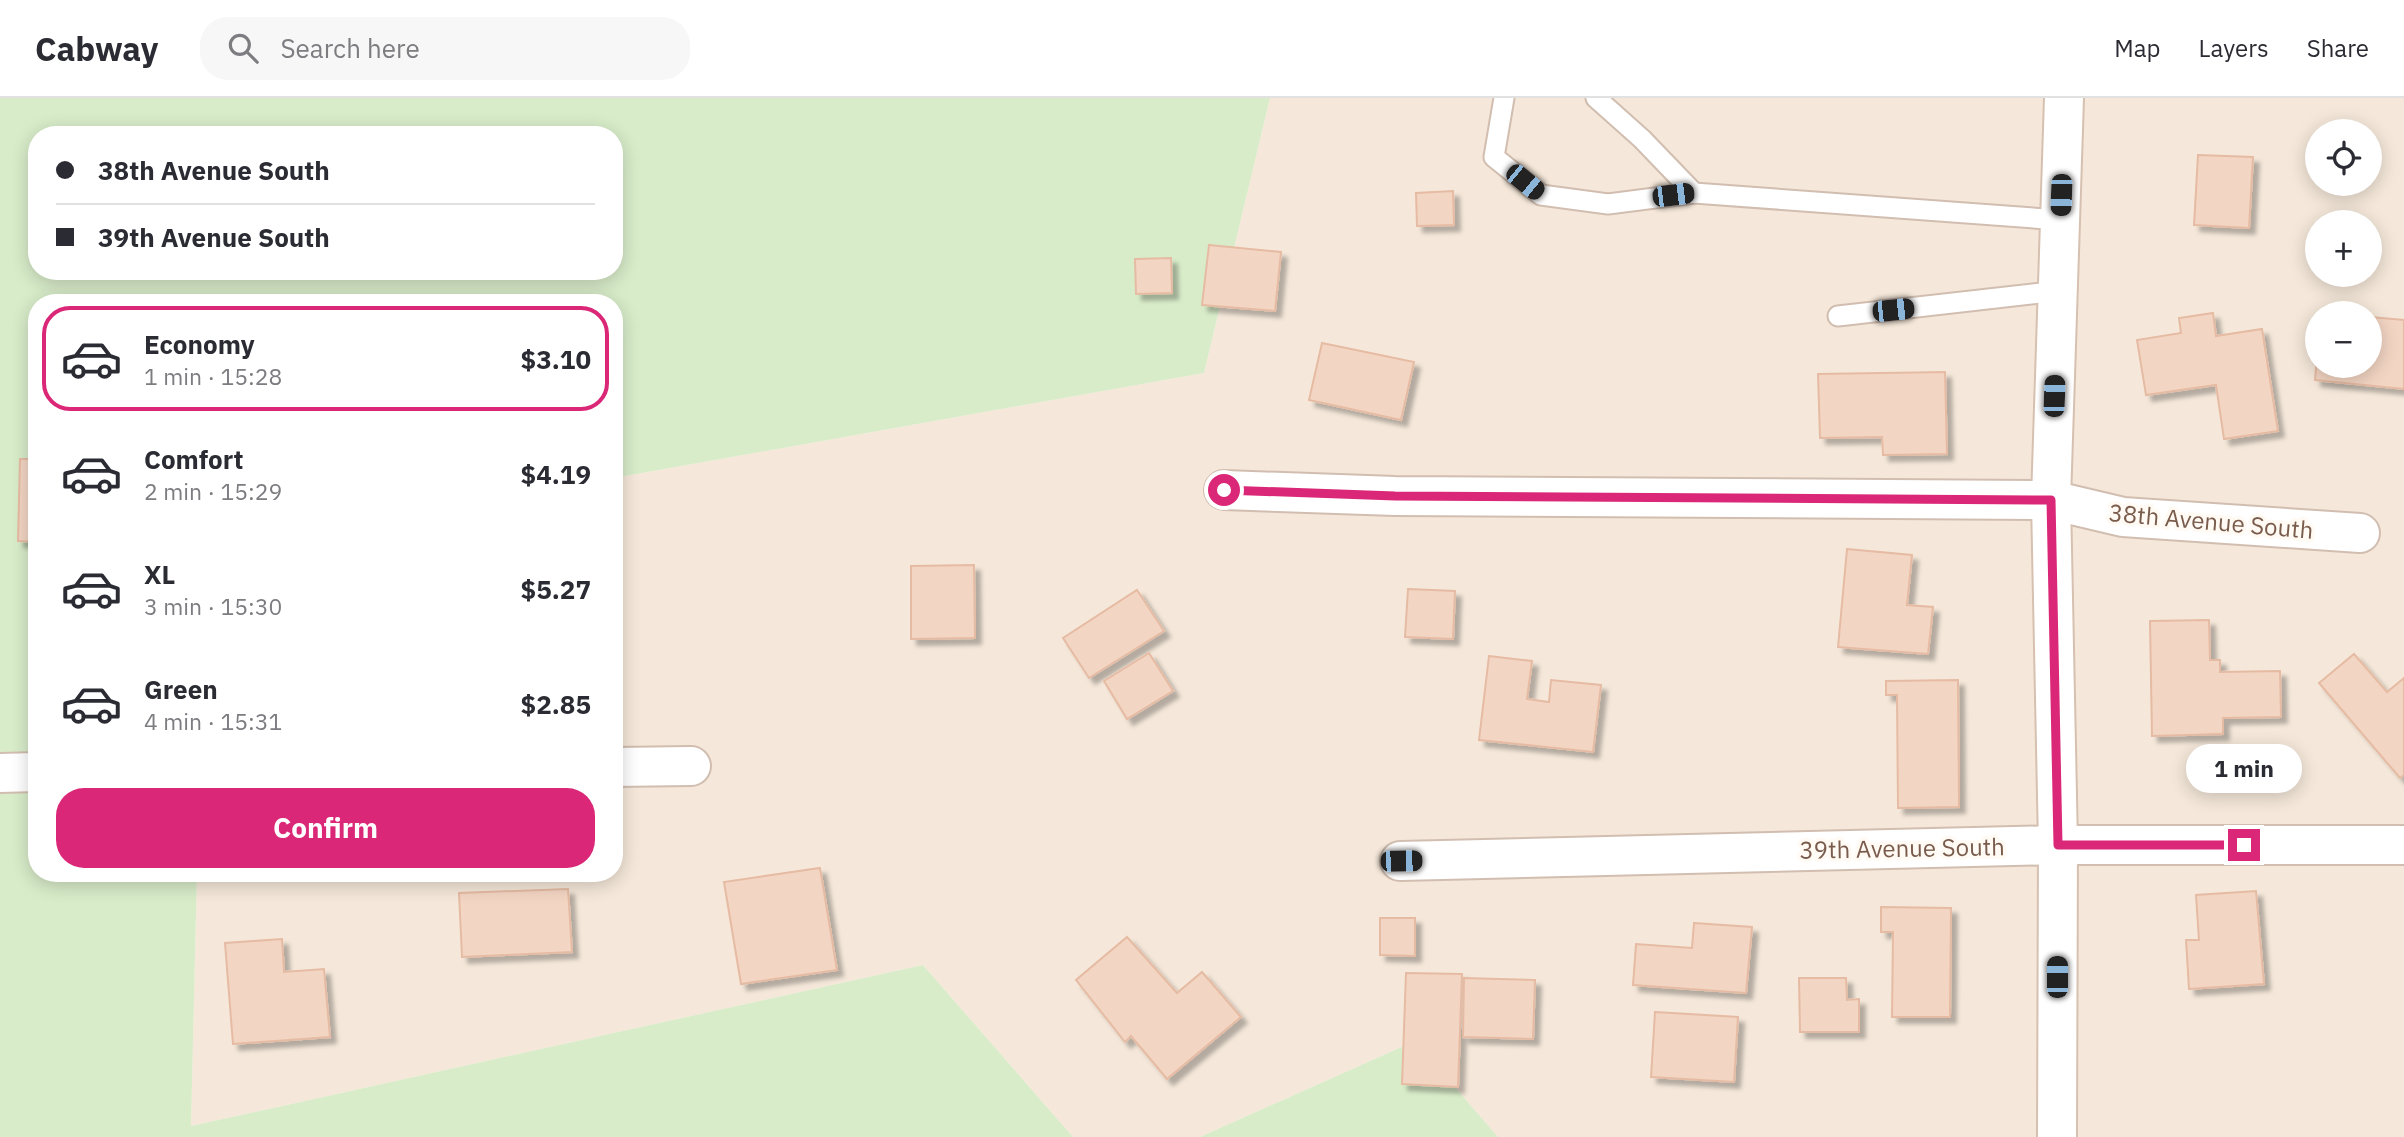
<!DOCTYPE html>
<meta charset="utf-8">
<style>
body{margin:0;font-family:"IBM Plex Sans",sans-serif;background:#f7f7f7;color:#2b2b33;height:100vh;display:flex;flex-direction:column;font-size:26px;white-space:nowrap}
*{box-sizing:border-box;margin:0}
p{font-size:23px;color:#7c7c81}
.icon{flex:none;width:38px;height:38px;fill:none;stroke:currentColor;stroke-width:2;stroke-linecap:round;stroke-linejoin:round}
.map{position:relative;flex:1;overflow:hidden}
.panel{position:absolute;left:28px;top:196px;width:595px;height:588px;display:flex;flex-direction:column;background:#fff;border-radius:28px;box-shadow:0 4px 18px #0003}
.panel>*{flex:none}
.banner{position:absolute;left:28px;top:28px;width:595px;height:154px;border-radius:28px;box-shadow:0 4px 18px #0003;display:grid;align-content:center;height:154px;padding:0 28px;background:#fff}
.tools{position:absolute;left:2305px;top:21px;display:grid;gap:14px}
.tools a{display:grid;place-items:center;width:77px;height:77px;border-radius:50%;background:#fff;box-shadow:0 4px 18px #0003;font-size:35px}
.end{position:absolute;width:32px;height:32px;margin:-16px;border:9px solid #db2777;background:#fff;box-shadow:0 0 0 4px #fff}
.from{border-radius:50%}
.bubble{position:absolute;height:49px;border-radius:24px;background:#fff;box-shadow:0 4px 18px #0003;font-size:23px;font-weight:700;line-height:49px;text-align:center}
.car{position:absolute;width:21px;height:42px;margin:-21px -10px;border-radius:9px;box-shadow:0 0 5px 2px #0007;background:linear-gradient(#222 24%,#8ab4d8 0 40%,#222 0 76%,#8ab4d8 0 86%,#222 0)}
.banner b{display:flex;align-items:center;gap:24px;height:66px;font-size:26px}
.banner b+b{border-top:2px solid #e1e1e2}
.banner i{width:18px;height:18px;background:#2b2b33}
ul{padding:12px 0 0;list-style:none}
li{display:flex;align-items:center;gap:21px;height:105px;margin:0 14px 10px;padding:0 14px;border:4px solid transparent;border-radius:28px}
li div{flex:1}
li b{display:block;font-size:26px}
li em{font-style:normal;font-weight:700}
li.active{border-color:#db2777}
li>.icon{width:63px;height:63px;stroke-width:1.5}
.primary-button{display:flex;gap:14px;margin-top:auto;padding:14px 28px}
.primary-button a{flex:1;height:80px;border-radius:28px;background:#db2777;color:#fff;font-size:28px;font-weight:700;line-height:80px;text-align:center}
header{display:flex;align-items:center;gap:42px;box-sizing:border-box;height:98px;padding:0 35px;background:#fff;border-bottom:2px solid #e1e1e2}
header strong{font-size:33px}
nav{display:flex;gap:38px;margin-inline-start:auto;font-size:24px}
.search{width:490px;height:63px;background:#f7f7f7;display:flex;align-items:center;gap:18px;box-sizing:border-box;padding:0 24px;border-radius:28px;color:#7c7c81;font-size:26px}
.map>svg:first-child{display:block}
.residential{fill:#f5e8da;fill-rule:evenodd}
.green{fill:#d8ecc9;fill-rule:evenodd}
.building{fill:#f3d5c3;stroke:#e6bba3;stroke-width:2;filter:url(#shadow)}
.lines{fill:none;stroke-linecap:round;stroke-linejoin:round}
.lane-casing{stroke:#d1beb0;stroke-width:23}
.street-casing{stroke:#d1beb0;stroke-width:42}
.secondary-casing{stroke:#d6c0b0;stroke-width:42}
.lane{stroke:#fff;stroke-width:19}
.street{stroke:#fff;stroke-width:38}
.secondary{stroke:#fff;stroke-width:38}
.route{stroke:#db2777;stroke-width:9}
.labels{text-anchor:middle;dominant-baseline:central;stroke-width:7;stroke-linejoin:round;paint-order:stroke}
.street-label{font-size:24px;fill:#7a5c4d;stroke:#fffaf3}
</style>
<header>
<strong>Cabway</strong>
<div class="search"><svg class="icon" aria-label="search" viewBox="0 0 24 24"><circle cx="10" cy="10" r="6"/><path d="M15 15l6 6"/></svg>Search here</div>
<nav><a>Map</a><a>Layers</a><a>Share</a></nav>
</header>
<div class="map">
<svg width="2404" height="1039" viewBox="0 0 2404 1039">
<defs>
<filter id="shadow"><feDropShadow dx="6" dy="6" stdDeviation="2" flood-color="#0004"/></filter>
</defs>
<rect width="100%" height="100%" fill="#fdf6ec"/>
<path class="residential" d="M 1270,0 L 2404,0 L 2404,1039 L 1498,1039 L 1415,943 L 1200,1039 L 1073,1039 L 923,867 L 191,1028 L 197,775 L 614,775 L 614,380 L 1204,275 ZM 2317,33 L 2370,33 L 2370,86 L 2317,86 ZM 2317,124 L 2370,124 L 2370,177 L 2317,177 ZM 2317,215 L 2370,215 L 2370,268 L 2317,268 Z"/>
<g class="green">
<path d="M 0,0 L 1270,0 L 1204,275 L 614,380 L 614,205 L 37,205 L 37,775 L 197,775 L 191,1028 L 923,867 L 1073,1039 L 0,1039 ZM 37,37 L 614,37 L 614,173 L 37,173 Z"/>
<path d="M 1415,943 L 1498,1039 L 1200,1039 Z"/>
</g>
<g class="building">
<path d="M 2198,57 L 2253,59 L 2249,130 L 2194,127 Z"/>
<path d="M 1453,93 L 1454,127 L 1417,128 L 1416,95 Z"/>
<path d="M 1209,147 L 1281,154 L 1275,213 L 1202,207 Z"/>
<path d="M 1171,160 L 1172,195 L 1136,196 L 1135,161 Z"/>
<path d="M 2213,215 L 2216,238 L 2262,231 L 2278,333 L 2224,341 L 2216,287 L 2146,297 L 2137,242 L 2181,235 L 2179,220 Z"/>
<path d="M 2370,219 L 2404,222 L 2404,291 L 2315,282 L 2317,258 L 2317,268 L 2370,268 Z"/>
<path d="M 1322,245 L 1414,264 L 1401,322 L 1309,302 Z"/>
<path d="M 1945,274 L 1947,356 L 1883,357 L 1882,339 L 1820,340 L 1818,276 Z"/>
<path d="M 20,361 L 37,361 L 37,444 L 18,443 Z"/>
<path d="M 1847,451 L 1912,457 L 1907,507 L 1933,509 L 1928,556 L 1838,549 Z"/>
<path d="M 974,467 L 975,540 L 911,541 L 911,468 Z"/>
<path d="M 1408,491 L 1455,493 L 1453,541 L 1405,539 Z"/>
<path d="M 1137,492 L 1164,533 L 1089,580 L 1063,540 Z"/>
<path d="M 2209,522 L 2210,562 L 2220,562 L 2220,574 L 2280,573 L 2281,619 L 2223,620 L 2223,636 L 2152,638 L 2150,523 Z"/>
<path d="M 1149,555 L 1173,593 L 1127,621 L 1104,583 Z"/>
<path d="M 2354,556 L 2387,594 L 2404,580 L 2404,677 L 2400,680 L 2319,585 Z"/>
<path d="M 1489,558 L 1532,563 L 1527,601 L 1549,604 L 1551,582 L 1601,587 L 1593,654 L 1479,642 Z"/>
<path d="M 1958,582 L 1959,709 L 1898,710 L 1897,597 L 1886,597 L 1886,583 Z"/>
<path d="M 820,770 L 837,872 L 741,886 L 724,784 Z"/>
<path d="M 568,791 L 572,854 L 462,859 L 459,795 Z"/>
<path d="M 2256,793 L 2264,886 L 2189,891 L 2186,842 L 2199,842 L 2196,797 Z"/>
<path d="M 1881,809 L 1951,810 L 1950,919 L 1892,919 L 1893,834 L 1881,834 Z"/>
<path d="M 1380,820 L 1415,820 L 1415,858 L 1380,857 Z"/>
<path d="M 1694,825 L 1752,829 L 1746,895 L 1633,887 L 1636,846 L 1692,850 Z"/>
<path d="M 1127,839 L 1177,895 L 1202,874 L 1241,919 L 1167,981 L 1131,938 L 1125,944 L 1076,882 Z"/>
<path d="M 282,841 L 284,874 L 324,871 L 330,939 L 233,946 L 225,845 Z"/>
<path d="M 1406,875 L 1462,876 L 1458,989 L 1402,986 Z"/>
<path d="M 1464,880 L 1535,882 L 1533,941 L 1463,939 Z"/>
<path d="M 1799,880 L 1846,880 L 1847,902 L 1859,901 L 1859,934 L 1800,934 Z"/>
<path d="M 1655,914 L 1738,919 L 1734,984 L 1651,979 Z"/>
</g>
<g class="lines">
<g class="lane-casing">
<g id="lane">
<path d="M 1504,0 L 1494,59 L 1541,97 L 1608,106 L 1694,95 L 2060,122"/>
<path d="M 1596,0 L 1642,41 L 1694,95"/>
<path d="M 1838,218 L 2058,193"/>
</g>
</g>
<g class="street-casing">
<g id="street">
<path d="M 1224,392 L 1395,398 L 2051,402 L 2123,419 L 2360,435"/>
<path d="M 614,669 L 691,668"/>
<path d="M 0,675 L 37,674"/>
<path d="M 1400,763 L 2058,747 L 2404,747"/>
</g>
</g>
<g class="secondary-casing">
<path id="secondary" d="M 2057,1039 L 2058,747 L 2051,402 L 2064,0"/>
</g>
<use href="#lane" class="lane"/>
<use href="#street" class="street"/>
<use href="#secondary" class="secondary"/>
</g>
<g class="lines">
<path class="route" d="M 1224,392 L 1395,398 L 2051,402 L 2058,747 L 2244,747"/>
</g>
<g class="labels">
<g class="street-label">
<text transform="translate(2211 423) rotate(5)">38th Avenue South</text>
<text transform="translate(1902 750) rotate(-1)">39th Avenue South</text>
</g>
</g>
</svg>
<div class="tools">
<a><svg class="icon" aria-label="locate" viewBox="0 0 24 24"><circle cx="12" cy="12" r="6"/><path d="M12 2v4M12 18v4M2 12h4M18 12h4"/></svg></a>
<a>+</a>
<a>−</a>
</div>
<i class="end from" style="left:1224px;top:392px"></i>
<i class="end" style="left:2244px;top:747px"></i>
<div class="bubble" style="left:2186px;top:646px;width:116px">1 min</div>
<i class="car" style="left:1525px;top:84px;rotate:129deg"></i>
<i class="car" style="left:1673px;top:97px;rotate:83deg"></i>
<i class="car" style="left:2061px;top:97px;rotate:182deg"></i>
<i class="car" style="left:1893px;top:212px;rotate:84deg"></i>
<i class="car" style="left:2054px;top:298px;rotate:2deg"></i>
<i class="car" style="left:1401px;top:763px;rotate:89deg"></i>
<i class="car" style="left:2057px;top:879px;rotate:0deg"></i>
<div class="banner">
<b><i class="from"></i>38th Avenue South</b>
<b><i></i>39th Avenue South</b>
</div>
<section class="panel">
<ul>
<li class="active"><svg class="icon" aria-label="car" viewBox="0 0 24 24"><path d="M5 17H2v-5l4-1 3-4h7l3 4 3 1v5h-3M9 17h6M6 11h13"/><circle cx="7" cy="17" r="2"/><circle cx="17" cy="17" r="2"/></svg><div><b>Economy</b><p>1 min · 15:28</p></div><em>$3.10</em></li>
<li><svg class="icon" aria-label="car" viewBox="0 0 24 24"><path d="M5 17H2v-5l4-1 3-4h7l3 4 3 1v5h-3M9 17h6M6 11h13"/><circle cx="7" cy="17" r="2"/><circle cx="17" cy="17" r="2"/></svg><div><b>Comfort</b><p>2 min · 15:29</p></div><em>$4.19</em></li>
<li><svg class="icon" aria-label="car" viewBox="0 0 24 24"><path d="M5 17H2v-5l4-1 3-4h7l3 4 3 1v5h-3M9 17h6M6 11h13"/><circle cx="7" cy="17" r="2"/><circle cx="17" cy="17" r="2"/></svg><div><b>XL</b><p>3 min · 15:30</p></div><em>$5.27</em></li>
<li><svg class="icon" aria-label="car" viewBox="0 0 24 24"><path d="M5 17H2v-5l4-1 3-4h7l3 4 3 1v5h-3M9 17h6M6 11h13"/><circle cx="7" cy="17" r="2"/><circle cx="17" cy="17" r="2"/></svg><div><b>Green</b><p>4 min · 15:31</p></div><em>$2.85</em></li>
</ul>
<div class="primary-button"><a>Confirm</a></div>
</section>
</div>
